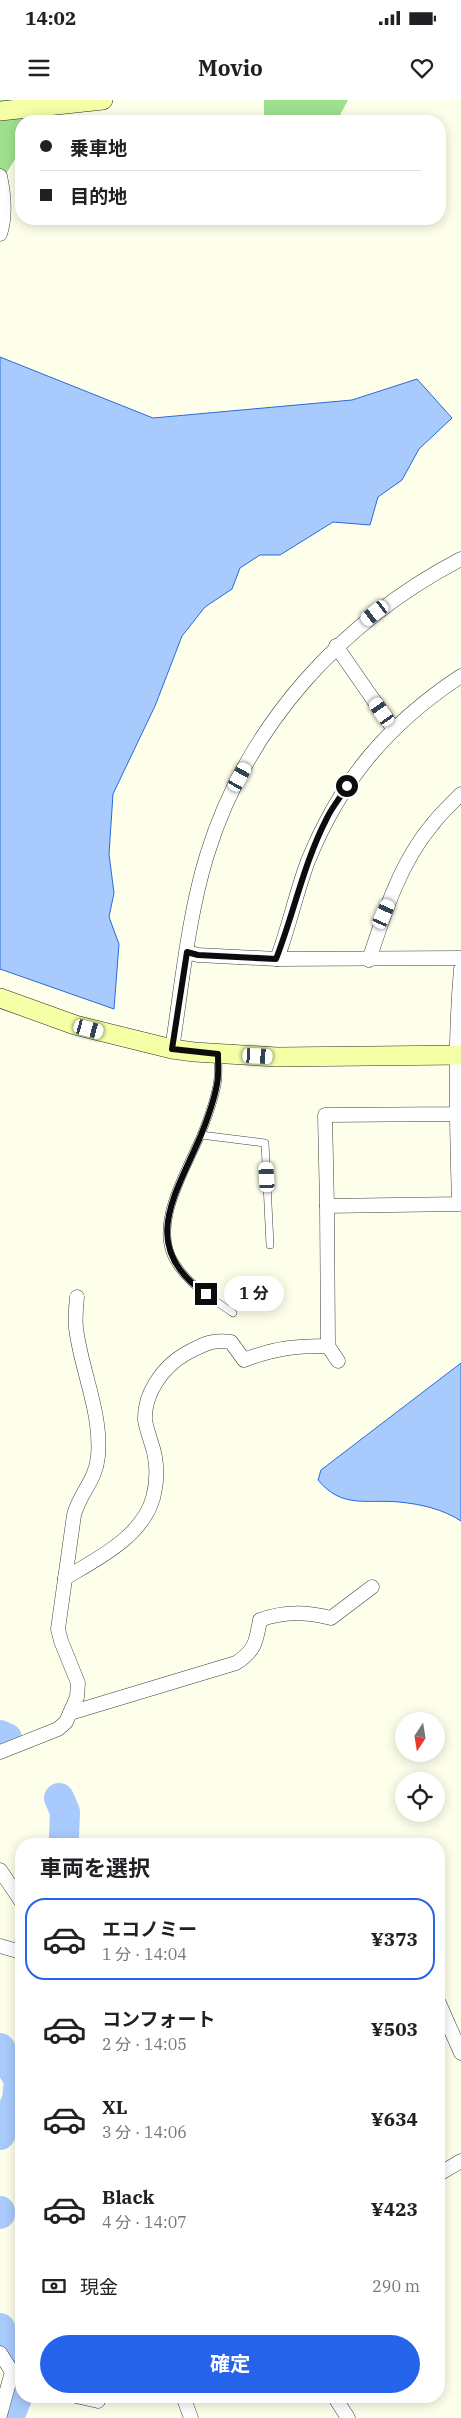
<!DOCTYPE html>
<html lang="ja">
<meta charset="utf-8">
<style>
body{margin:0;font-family:"IBM Plex Serif","Noto Sans JP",serif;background:#f6f6f6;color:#202124;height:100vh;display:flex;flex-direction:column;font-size:19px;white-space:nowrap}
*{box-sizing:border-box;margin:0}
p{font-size:16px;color:#757577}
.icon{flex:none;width:28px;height:28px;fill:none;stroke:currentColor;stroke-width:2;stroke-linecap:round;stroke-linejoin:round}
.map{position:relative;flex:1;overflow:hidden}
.sheet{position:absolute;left:15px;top:1738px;width:430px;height:565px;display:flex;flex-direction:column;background:#fff;border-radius:20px;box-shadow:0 2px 12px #0003}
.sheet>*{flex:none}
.hud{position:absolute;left:15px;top:15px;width:431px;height:110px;border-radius:20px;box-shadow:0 2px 12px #0003;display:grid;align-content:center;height:110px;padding:0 25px;background:#fff}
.needle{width:32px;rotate:192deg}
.tools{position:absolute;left:395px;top:1612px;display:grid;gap:10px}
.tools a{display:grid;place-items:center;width:50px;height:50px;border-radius:50%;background:#fff;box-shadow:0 2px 12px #0003;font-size:25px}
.end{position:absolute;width:22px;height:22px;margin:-11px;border:6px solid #0c0c0c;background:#fff;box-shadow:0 0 0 2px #fff}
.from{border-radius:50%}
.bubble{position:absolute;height:35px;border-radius:18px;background:#fff;box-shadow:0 2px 12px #0003;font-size:16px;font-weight:700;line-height:35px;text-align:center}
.car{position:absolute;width:15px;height:30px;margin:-15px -8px;border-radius:6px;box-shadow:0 0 4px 1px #0007;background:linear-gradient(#fff 24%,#345 0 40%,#fff 0 76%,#345 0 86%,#fff 0)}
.hud b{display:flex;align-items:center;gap:18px;height:48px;font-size:19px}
.hud b+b{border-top:1px solid #e0e0e0}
.hud i{width:12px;height:12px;background:#202124}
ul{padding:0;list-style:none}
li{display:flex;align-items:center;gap:15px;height:82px;margin:0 10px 8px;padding:0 15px;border:2px solid transparent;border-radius:20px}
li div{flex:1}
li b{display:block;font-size:19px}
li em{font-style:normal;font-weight:700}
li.current{border-color:#2563eb}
li>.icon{width:45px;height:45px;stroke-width:1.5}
h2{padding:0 25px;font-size:22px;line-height:60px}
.pay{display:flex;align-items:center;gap:12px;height:55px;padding:0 25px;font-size:19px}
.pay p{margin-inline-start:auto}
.button{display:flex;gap:10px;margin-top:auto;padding:10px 25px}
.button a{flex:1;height:58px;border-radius:30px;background:#2563eb;color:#fff;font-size:20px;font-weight:700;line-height:58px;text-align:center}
.status{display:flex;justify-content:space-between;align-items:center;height:35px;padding:0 25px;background:#fff;direction:ltr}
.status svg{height:14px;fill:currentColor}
header{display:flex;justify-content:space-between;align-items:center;height:65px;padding:0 25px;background:#fff;font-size:22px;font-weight:700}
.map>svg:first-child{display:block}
.forest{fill:#9fe08e}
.water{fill:#a9cafd;stroke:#286adc}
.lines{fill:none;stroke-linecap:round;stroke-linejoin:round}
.river{stroke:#a9cafd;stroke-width:30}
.lane-casing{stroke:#3f3f3f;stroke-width:8}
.street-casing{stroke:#3f3f3f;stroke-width:15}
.secondary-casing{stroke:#2e2e2e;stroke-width:20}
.lane{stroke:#fff;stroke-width:7}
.street{stroke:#fff;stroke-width:14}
.secondary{stroke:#f4ffa6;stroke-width:19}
.route{stroke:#0c0c0c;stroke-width:6}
</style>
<div class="status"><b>14:02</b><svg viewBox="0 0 49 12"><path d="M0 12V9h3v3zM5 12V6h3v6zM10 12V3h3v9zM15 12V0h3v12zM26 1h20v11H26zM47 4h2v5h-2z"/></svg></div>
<header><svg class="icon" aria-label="menu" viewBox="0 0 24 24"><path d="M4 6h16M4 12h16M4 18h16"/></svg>Movio<svg class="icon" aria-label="heart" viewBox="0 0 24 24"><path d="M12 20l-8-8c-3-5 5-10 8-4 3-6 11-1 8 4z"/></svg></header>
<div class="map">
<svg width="461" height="2318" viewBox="0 0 461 2318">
<rect width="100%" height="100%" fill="#feffeb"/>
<g class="forest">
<path d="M 0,0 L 52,0 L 39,21 L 21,21 L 21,49 L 0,84 Z"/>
<path d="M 264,0 L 348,0 L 339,17 L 333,21 L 264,21 Z"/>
</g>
<g class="water">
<path d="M 0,257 L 153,318 L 352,300 L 417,279 L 452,318 L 419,349 L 402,380 L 378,397 L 370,425 L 333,422 L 280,455 L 260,455 L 240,468 L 232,489 L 205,507 L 182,536 L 155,606 L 113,694 L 109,754 L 114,793 L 109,817 L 119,844 L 114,909 L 0,869 Z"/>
<path d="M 461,1263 L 461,1421 C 443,1409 420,1404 399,1402 C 366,1399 342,1409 318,1380 L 321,1370 Z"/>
</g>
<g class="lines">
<g class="river">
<path d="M 0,1635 L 7,1638"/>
<path d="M 59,1698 L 65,1712 L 64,1737"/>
<path d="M 0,1948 L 19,1980 L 17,2000 L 0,2035"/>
<path d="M 0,2111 L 0,2114"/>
<path d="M 0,2228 L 21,2271"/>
<path d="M 9,2318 L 21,2288"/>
</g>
<g class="lane-casing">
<g id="lane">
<path d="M 218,954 C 218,964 219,975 217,985 C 214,1001 207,1020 201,1035 C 186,1071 150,1127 176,1164 C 190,1186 213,1199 233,1213"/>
<path d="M 201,1035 L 265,1043 L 270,1145"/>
</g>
</g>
<g class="street-casing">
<g id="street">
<path d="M 0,76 C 4,95 6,116 0,134"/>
<path d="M 336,546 L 393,628"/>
<path d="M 187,852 L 198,855 L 277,859 L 461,858"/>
<path d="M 277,859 C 289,827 296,793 308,761 C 341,680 388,624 461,576"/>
<path d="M 369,860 C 384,814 400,763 432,725 C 440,714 451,704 461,694"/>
<path d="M 172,949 C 182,885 188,817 207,755 C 247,625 342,521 461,459"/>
<path d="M 457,1014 L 325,1015 L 327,1106 L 459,1104 C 457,1026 454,947 461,869"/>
<path d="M 327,1106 L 328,1246 L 338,1261"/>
<path d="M 65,1478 C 97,1459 142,1437 153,1398 C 158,1379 157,1359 151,1342 C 149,1335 146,1327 145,1320 C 144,1293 163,1267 185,1254 C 202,1245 211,1239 231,1242 L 244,1260 C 275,1248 295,1246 328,1246"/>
<path d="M 70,1613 L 236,1563 C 256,1550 256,1541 260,1520 C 284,1511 306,1512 331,1518 L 372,1487"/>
<path d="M 0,1652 L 58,1629 L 66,1622 L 77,1597 L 78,1583 L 61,1541 L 58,1529 L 74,1415 C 80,1392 96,1381 98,1356 C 102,1313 81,1270 76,1228 C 75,1218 76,1207 77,1197"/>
<path d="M 0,1770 L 21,1801"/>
<path d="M 0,1846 L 21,1852"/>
<path d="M 439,1903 L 461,1953"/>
<path d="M 439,2074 L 461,2061"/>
<path d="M 0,2253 L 12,2272 L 0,2315"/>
<path d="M 76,2296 L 98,2301"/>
<path d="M 183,2296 L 191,2318"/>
<path d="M 334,2296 L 348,2318"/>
</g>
</g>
<g class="secondary-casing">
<g id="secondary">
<path d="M 0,11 L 103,0"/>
<path d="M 0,898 L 75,925 L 172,949 L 194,952 L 277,957 L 461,955"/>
</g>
</g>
<use href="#lane" class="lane"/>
<use href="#street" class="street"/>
<use href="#secondary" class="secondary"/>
</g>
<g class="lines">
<path class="route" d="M 206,1194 C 137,1146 176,1095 201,1035 C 207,1020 214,1001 217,984 C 219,975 218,964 218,954 L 172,949 L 187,852 L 198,855 L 276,859 C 294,813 304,762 327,718 C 332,707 341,697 347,686"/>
</g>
</svg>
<div class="tools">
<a><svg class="needle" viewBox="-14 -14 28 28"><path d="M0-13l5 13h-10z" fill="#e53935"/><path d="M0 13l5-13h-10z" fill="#757577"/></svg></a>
<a><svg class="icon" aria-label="locate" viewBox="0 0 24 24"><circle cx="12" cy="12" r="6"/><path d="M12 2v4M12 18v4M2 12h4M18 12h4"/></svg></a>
</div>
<i class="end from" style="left:347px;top:686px"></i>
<i class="end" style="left:206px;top:1194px"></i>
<div class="bubble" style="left:224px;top:1176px;width:60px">1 分</div>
<i class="car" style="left:375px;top:513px;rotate:232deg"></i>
<i class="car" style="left:382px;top:612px;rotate:325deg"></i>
<i class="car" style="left:240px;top:677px;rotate:29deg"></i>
<i class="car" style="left:384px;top:814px;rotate:24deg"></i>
<i class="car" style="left:89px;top:929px;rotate:105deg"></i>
<i class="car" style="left:258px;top:956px;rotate:93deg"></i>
<i class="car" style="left:267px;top:1077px;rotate:357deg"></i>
<div class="hud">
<b><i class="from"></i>乗車地</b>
<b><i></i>目的地</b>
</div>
<section class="sheet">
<h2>車両を選択</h2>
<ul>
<li class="current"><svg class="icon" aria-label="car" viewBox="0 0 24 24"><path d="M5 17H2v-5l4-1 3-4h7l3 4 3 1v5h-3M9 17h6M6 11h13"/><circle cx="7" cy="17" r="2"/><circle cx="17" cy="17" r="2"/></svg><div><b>エコノミー</b><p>1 分 · 14:04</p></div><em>¥373</em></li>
<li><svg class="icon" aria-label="car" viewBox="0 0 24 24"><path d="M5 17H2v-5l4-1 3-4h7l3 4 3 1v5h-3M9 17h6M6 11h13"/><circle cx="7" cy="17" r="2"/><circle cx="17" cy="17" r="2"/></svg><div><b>コンフォート</b><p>2 分 · 14:05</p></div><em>¥503</em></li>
<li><svg class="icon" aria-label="car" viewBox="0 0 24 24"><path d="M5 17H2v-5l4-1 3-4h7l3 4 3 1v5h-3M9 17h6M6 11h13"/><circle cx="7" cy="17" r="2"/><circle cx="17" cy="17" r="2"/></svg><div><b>XL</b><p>3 分 · 14:06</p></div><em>¥634</em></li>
<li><svg class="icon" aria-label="car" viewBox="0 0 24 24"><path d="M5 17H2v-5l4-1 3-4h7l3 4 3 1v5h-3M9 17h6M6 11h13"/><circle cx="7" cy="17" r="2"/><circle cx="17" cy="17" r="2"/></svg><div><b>Black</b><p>4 分 · 14:07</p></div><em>¥423</em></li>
</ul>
<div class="pay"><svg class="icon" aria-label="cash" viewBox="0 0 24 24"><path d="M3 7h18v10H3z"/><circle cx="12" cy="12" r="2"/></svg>現金<p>290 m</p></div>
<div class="button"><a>確定</a></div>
</section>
</div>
